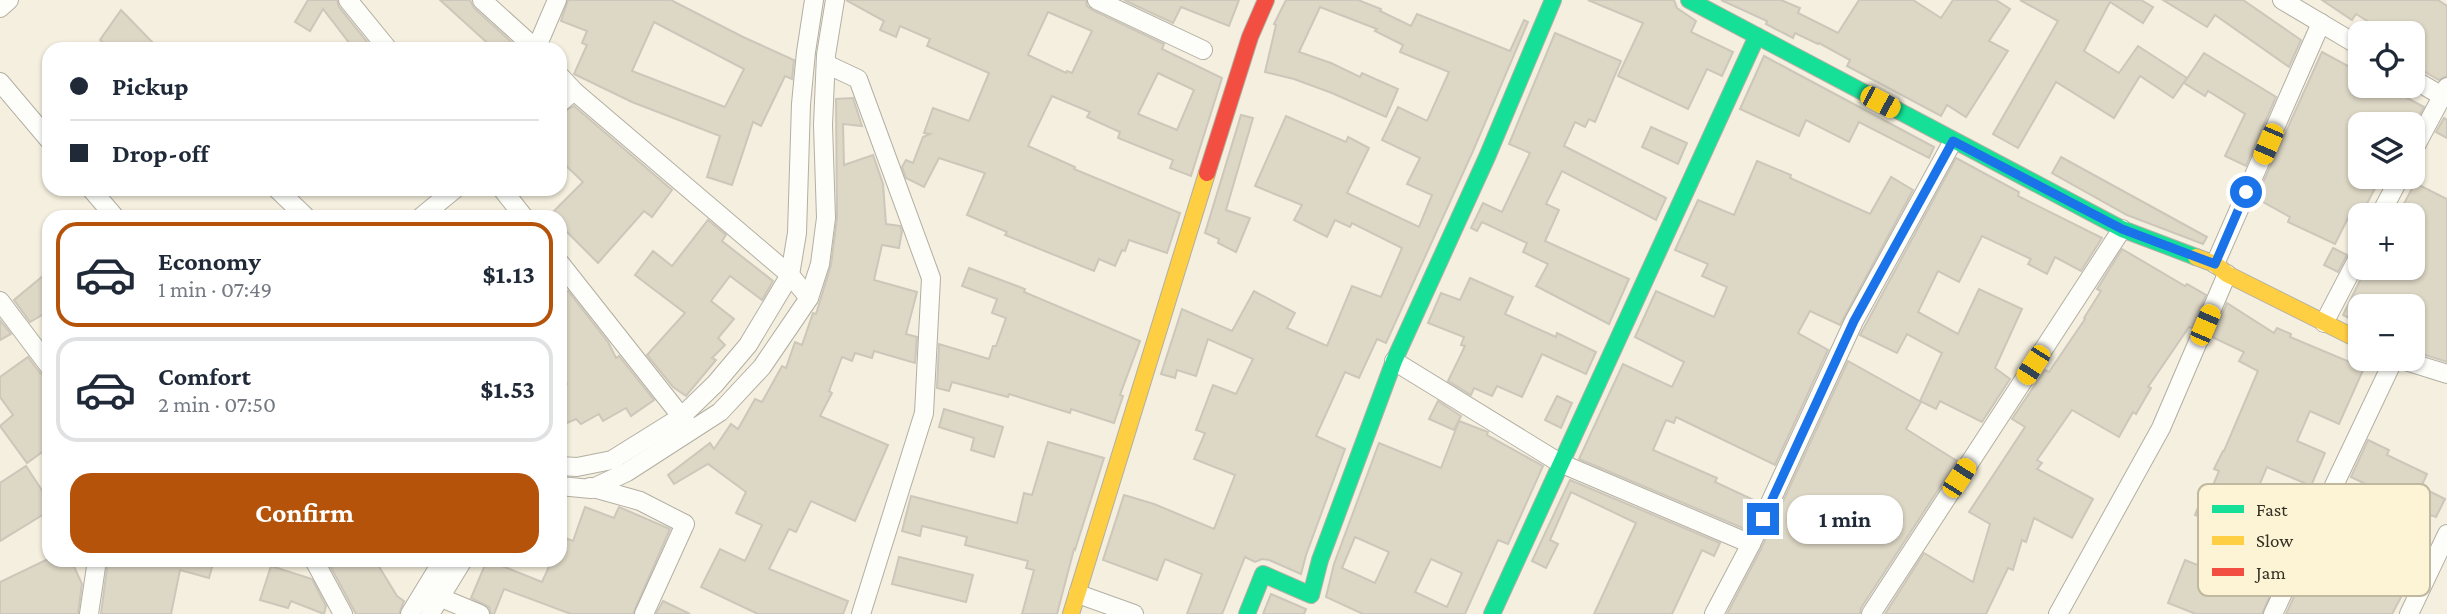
<!DOCTYPE html>
<meta charset="utf-8">
<style>
body{margin:0;font-family:"Crimson Pro",serif;background:#f2f2f3;color:#1f2937;height:100vh;display:flex;flex-direction:column;font-size:26px;white-space:nowrap}
*{box-sizing:border-box;margin:0}
p{font-size:23px;color:#747a83}
.icon{flex:none;width:38px;height:38px;fill:none;stroke:currentColor;stroke-width:2;stroke-linecap:round;stroke-linejoin:round}
.map{position:relative;flex:1;overflow:hidden}
.panel{position:absolute;left:42px;top:210px;width:525px;height:357px;display:flex;flex-direction:column;background:#fff;border-radius:21px;box-shadow:0 2px 5px #0004}
.panel>*{flex:none}
.top-card{position:absolute;left:42px;top:42px;width:525px;height:154px;border-radius:21px;box-shadow:0 2px 5px #0004;display:grid;align-content:center;height:154px;padding:0 28px;background:#fff}
.controls{position:absolute;left:2348px;top:21px;display:grid;gap:14px}
.controls a{display:grid;place-items:center;width:77px;height:77px;border-radius:14px;background:#fff;box-shadow:0 2px 5px #0004;font-size:35px}
.end{position:absolute;width:32px;height:32px;margin:-16px;border:9px solid #1a73e8;background:#fff;box-shadow:0 0 0 4px #fff}
.from{border-radius:50%}
.bubble{position:absolute;height:49px;border-radius:21px;background:#fff;box-shadow:0 2px 5px #0004;font-size:23px;font-weight:700;line-height:49px;text-align:center}
.car{position:absolute;width:21px;height:42px;margin:-21px -10px;border-radius:9px;box-shadow:0 0 5px 2px #0007;background:linear-gradient(#f5c518 24%,#345 0 40%,#f5c518 0 76%,#345 0 86%,#f5c518 0)}
.top-card b{display:flex;align-items:center;gap:24px;height:66px;font-size:26px}
.top-card b+b{border-top:2px solid #e0e1e3}
.top-card i{width:18px;height:18px;background:#1f2937}
ul{padding:12px 0 0;list-style:none}
li{display:flex;align-items:center;gap:21px;height:105px;margin:0 14px 10px;padding:0 14px;border:4px solid #e0e1e3;border-radius:21px}
li div{flex:1}
li b{display:block;font-size:26px}
li em{font-style:normal;font-weight:700}
li.current{border-color:#b45309}
li>.icon{width:63px;height:63px;stroke-width:1.5}
.cta{display:flex;gap:14px;margin-top:auto;padding:14px 28px}
.cta a{flex:1;height:80px;border-radius:21px;background:#b45309;color:#fff;font-size:28px;font-weight:700;line-height:80px;text-align:center}
.map>svg:first-child{display:block}
.building{fill:#ddd7c5;stroke:#ccc7ba;stroke-width:2;fill-rule:evenodd}
.lines{fill:none;stroke-linecap:round;stroke-linejoin:round}
.street-casing{stroke:#b3afa2;stroke-width:20}
.fast-casing{stroke:#b3afa2;stroke-width:18}
.slow-casing{stroke:#b3afa2;stroke-width:18}
.jam-casing{stroke:#b3afa2;stroke-width:18}
.street{stroke:#fdfdfa;stroke-width:18}
.fast{stroke:#16e098;stroke-width:16}
.slow{stroke:#ffcf43;stroke-width:16}
.jam{stroke:#f24e42;stroke-width:16}
.route{stroke:#1a73e8;stroke-width:9}
.key{fill:#fdf4d5;stroke:#c0b9a0;stroke-width:2}
.key-label{font-size:19px;fill:#333024}
</style>
<div class="map">
<svg width="2447" height="614" viewBox="0 0 2447 614">
<rect width="100%" height="100%" fill="#f4efde"/>
<g class="building">
<path d="M 308,0 L 337,0 L 339,7 L 373,49 L 354,49 L 323,9 L 310,31 L 295,22 Z"/>
<path d="M 440,0 L 470,0 L 474,8 L 519,49 L 494,49 Z"/>
<path d="M 568,0 L 671,0 L 743,37 L 794,60 L 792,79 L 785,76 L 761,126 L 753,122 L 732,185 L 707,177 L 720,136 L 632,102 L 574,74 L 587,45 L 582,43 L 587,31 L 561,21 ZM 654,22 L 744,69 L 725,107 L 632,71 Z"/>
<path d="M 846,0 L 1086,0 L 1087,6 L 1092,10 L 1164,44 L 1162,49 L 1222,78 L 1191,176 L 1170,168 L 1173,160 L 1118,138 L 1120,132 L 1087,117 L 1090,112 L 1052,96 L 1028,146 L 1075,167 L 1074,169 L 1180,213 L 1167,253 L 1129,240 L 1125,251 L 1122,250 L 1115,266 L 1099,259 L 1094,271 L 1005,235 L 1007,232 L 967,215 L 985,173 L 939,158 L 924,187 L 906,178 L 902,167 L 906,160 L 913,163 L 923,137 L 930,134 L 924,133 L 933,108 L 969,121 L 989,73 L 927,46 L 930,39 L 900,26 L 896,37 L 880,30 L 884,21 ZM 1048,12 L 1092,31 L 1072,73 L 1067,71 L 1066,73 L 1028,55 ZM 1158,73 L 1194,90 L 1177,130 L 1138,114 Z"/>
<path d="M 1124,0 L 1239,0 L 1229,26 L 1181,7 L 1173,23 Z"/>
<path d="M 1286,0 L 1358,0 L 1381,9 L 1380,11 L 1411,26 L 1417,14 L 1510,51 L 1524,20 L 1528,22 L 1473,151 L 1386,343 L 1377,339 L 1359,378 L 1345,372 L 1316,436 L 1345,449 L 1306,555 L 1301,574 L 1269,560 L 1262,559 L 1255,562 L 1245,557 L 1222,614 L 1187,614 L 1202,574 L 1165,559 L 1157,580 L 1103,560 L 1124,495 L 1154,504 L 1214,529 L 1235,475 L 1194,459 L 1205,433 L 1196,430 L 1213,385 L 1236,394 L 1253,359 L 1208,339 L 1196,376 L 1177,370 L 1175,378 L 1161,374 L 1182,309 L 1232,331 L 1254,291 L 1295,313 L 1287,328 L 1327,346 L 1352,286 L 1381,297 L 1402,248 L 1352,223 L 1350,227 L 1335,220 L 1327,237 L 1294,220 L 1302,205 L 1255,186 L 1286,116 L 1346,142 L 1348,137 L 1369,148 L 1347,193 L 1419,227 L 1432,195 L 1407,184 L 1420,158 L 1382,140 L 1398,107 L 1427,121 L 1449,72 L 1400,52 L 1403,45 L 1375,31 L 1377,29 L 1320,7 L 1299,52 L 1331,63 L 1360,77 L 1362,73 L 1398,89 L 1386,117 L 1332,93 L 1294,79 L 1265,72 L 1276,25 L 1274,24 Z"/>
<path d="M 1588,0 L 1674,0 L 1677,8 L 1696,21 L 1691,32 L 1733,52 L 1722,76 L 1707,69 L 1688,109 L 1618,76 L 1643,23 Z"/>
<path d="M 1721,0 L 1781,0 L 1800,8 L 1798,13 L 1838,33 L 1859,0 L 1913,0 L 1941,18 L 1953,0 L 1996,0 L 2010,9 L 1989,41 L 2008,51 L 1966,117 L 1947,105 L 1941,116 L 1847,66 L 1850,60 L 1819,43 L 1818,44 L 1795,33 L 1793,38 L 1766,24 L 1767,21 Z"/>
<path d="M 2020,0 L 2141,0 L 2153,7 L 2143,23 L 2110,2 L 2084,51 L 2119,73 L 2138,46 L 2187,78 L 2173,98 L 2140,76 L 2114,118 L 2056,82 L 2018,148 L 1993,134 L 2058,21 Z"/>
<path d="M 2163,0 L 2243,0 L 2301,40 L 2289,67 L 2215,15 L 2207,27 Z"/>
<path d="M 2322,0 L 2438,0 L 2447,6 L 2447,76 L 2439,80 L 2413,65 L 2413,33 L 2387,33 L 2356,14 L 2352,20 Z"/>
<path d="M 121,10 L 159,49 L 109,49 L 100,40 Z"/>
<path d="M 1555,33 L 1621,61 L 1595,122 L 1589,119 L 1585,127 L 1575,122 L 1564,146 L 1666,198 L 1656,220 L 1562,171 L 1546,204 L 1559,210 L 1545,241 L 1629,279 L 1609,324 L 1536,286 L 1548,264 L 1523,252 L 1527,243 L 1482,222 L 1477,231 L 1471,228 L 1483,203 L 1502,212 L 1530,153 L 1509,144 Z"/>
<path d="M 2322,52 L 2361,73 L 2361,86 L 2385,86 L 2424,107 L 2416,122 L 2407,117 L 2403,124 L 2361,124 L 2361,177 L 2381,177 L 2362,213 L 2353,208 L 2335,244 L 2288,222 L 2290,217 L 2256,198 Z"/>
<path d="M 2204,53 L 2276,97 L 2246,166 L 2225,156 L 2245,114 L 2208,91 L 2205,96 L 2184,83 Z"/>
<path d="M 1764,56 L 1934,147 L 1929,158 L 1859,122 L 1849,142 L 1806,120 L 1799,136 L 1740,109 Z"/>
<path d="M 853,98 L 862,126 L 843,124 L 844,165 L 873,155 L 883,184 L 886,224 L 900,226 L 902,231 L 899,248 L 882,245 L 874,280 L 917,292 L 906,334 L 917,337 L 915,363 L 874,351 L 872,358 L 855,353 L 852,361 L 842,357 L 829,391 L 832,393 L 820,416 L 888,445 L 855,521 L 811,501 L 796,532 L 789,529 L 769,569 L 848,601 L 843,614 L 758,614 L 701,587 L 720,549 L 745,561 L 762,525 L 736,513 L 746,492 L 708,464 L 674,484 L 668,475 L 710,443 L 714,449 L 731,424 L 738,429 L 755,399 L 762,402 L 782,366 L 786,368 L 795,342 L 802,345 L 813,313 L 816,314 L 831,265 L 837,218 L 836,99 Z"/>
<path d="M 574,106 L 672,190 L 652,217 L 644,211 L 598,263 L 560,225 L 560,217 L 548,217 L 583,182 L 560,160 L 560,114 Z"/>
<path d="M 1241,115 L 1253,118 L 1226,210 L 1250,218 L 1236,252 L 1218,243 L 1219,239 L 1205,233 Z"/>
<path d="M 2444,118 L 2447,120 L 2447,138 L 2436,132 Z"/>
<path d="M 1651,127 L 1687,143 L 1678,164 L 1642,147 Z"/>
<path d="M 2061,157 L 2207,237 L 2203,244 L 2127,215 L 2052,173 Z"/>
<path d="M 1956,158 L 2019,192 L 2018,196 L 2102,238 L 2081,271 L 2055,257 L 2047,274 L 2028,264 L 2031,259 L 1982,236 L 1959,282 L 1938,271 L 1918,312 L 1958,334 L 1979,289 L 2022,309 L 1995,368 L 2010,379 L 1982,422 L 1940,401 L 1936,409 L 1920,401 L 1942,353 L 1907,334 L 1897,353 L 1860,335 Z"/>
<path d="M 1757,161 L 1791,175 L 1790,178 L 1870,214 L 1891,177 L 1913,190 L 1840,325 L 1810,311 L 1798,333 L 1828,350 L 1775,465 L 1676,417 L 1674,423 L 1666,420 L 1653,450 L 1717,478 L 1715,482 L 1758,502 L 1745,529 L 1579,459 L 1623,364 L 1672,387 L 1684,362 L 1635,337 L 1656,291 L 1714,317 L 1727,287 L 1702,276 L 1708,264 L 1675,250 L 1698,200 L 1734,215 Z"/>
<path d="M 2415,183 L 2447,199 L 2447,362 L 2413,351 L 2413,306 L 2361,306 L 2361,324 L 2343,315 L 2366,268 L 2413,268 L 2413,215 L 2399,213 Z"/>
<path d="M 708,220 L 726,235 L 722,241 L 773,281 L 762,300 L 730,276 L 711,301 L 734,319 L 718,338 L 725,345 L 712,358 L 716,360 L 686,396 L 673,387 L 647,355 L 685,313 L 635,275 L 653,251 L 672,266 Z"/>
<path d="M 2333,248 L 2347,255 L 2338,272 L 2324,265 Z"/>
<path d="M 2122,249 L 2185,286 L 2187,284 L 2206,295 L 2192,328 L 2189,327 L 2148,387 L 2151,388 L 2136,414 L 2133,412 L 2119,437 L 2072,410 L 2037,460 L 2042,463 L 2037,469 L 2093,499 L 2072,538 L 2034,518 L 2026,542 L 2022,540 L 2013,570 L 2008,568 L 1986,614 L 1885,614 L 1924,553 L 1973,582 L 1990,524 L 1969,512 L 2025,427 L 2012,419 L 2045,370 L 2049,372 L 2085,319 L 2084,318 L 2101,291 L 2097,289 Z"/>
<path d="M 969,268 L 1025,289 L 1024,292 L 1140,341 L 1120,395 L 1123,396 L 1114,423 L 1071,409 L 1070,413 L 1009,394 L 1008,397 L 952,382 L 949,391 L 937,388 L 939,344 L 989,359 L 993,346 L 996,346 L 1006,318 L 992,313 L 997,299 L 962,286 Z"/>
<path d="M 49,271 L 49,311 L 30,322 L 14,300 Z"/>
<path d="M 1470,278 L 1513,297 L 1505,314 L 1556,337 L 1557,333 L 1596,352 L 1586,374 L 1542,354 L 1522,397 L 1497,386 L 1492,396 L 1474,388 L 1471,395 L 1448,381 L 1465,346 L 1461,345 L 1464,337 L 1428,323 L 1441,293 L 1460,300 Z"/>
<path d="M 568,291 L 608,342 L 616,358 L 619,356 L 654,400 L 631,416 L 626,408 L 603,421 L 599,414 L 581,424 L 576,419 L 560,426 L 560,388 L 567,384 L 560,370 L 560,296 Z"/>
<path d="M 2227,303 L 2274,333 L 2277,328 L 2291,334 L 2290,337 L 2364,368 L 2339,424 L 2310,411 L 2297,441 L 2325,453 L 2311,486 L 2267,467 L 2246,516 L 2254,519 L 2247,537 L 2195,515 L 2201,500 L 2206,502 L 2219,471 L 2214,469 L 2223,451 L 2224,451 L 2258,371 L 2239,361 L 2244,352 L 2212,337 Z"/>
<path d="M 0,320 L 11,334 L 0,340 Z"/>
<path d="M 28,357 L 40,373 L 49,377 L 49,447 L 27,463 L 0,426 L 13,415 L 0,397 L 0,377 Z"/>
<path d="M 1848,361 L 1921,402 L 1906,429 L 1957,461 L 1861,608 L 1860,614 L 1727,614 L 1761,549 Z"/>
<path d="M 1557,396 L 1572,403 L 1561,428 L 1545,420 Z"/>
<path d="M 1438,401 L 1461,416 L 1454,430 L 1429,419 Z"/>
<path d="M 944,409 L 1003,427 L 994,457 L 971,450 L 974,438 L 939,427 Z"/>
<path d="M 1459,421 L 1488,432 L 1487,435 L 1543,466 L 1508,544 L 1498,540 L 1465,614 L 1363,614 L 1326,597 L 1334,564 L 1379,443 L 1441,468 ZM 1355,537 L 1389,552 L 1375,583 L 1342,568 ZM 1431,559 L 1462,573 L 1447,607 L 1415,592 Z"/>
<path d="M 2368,440 L 2389,450 L 2387,455 L 2427,474 L 2421,487 L 2445,499 L 2436,517 L 2431,515 L 2423,532 L 2385,513 L 2378,527 L 2363,520 L 2376,493 L 2370,490 L 2372,487 L 2351,477 Z"/>
<path d="M 1048,442 L 1104,458 L 1075,550 L 1074,549 L 1057,614 L 1022,614 L 1034,570 L 1026,568 L 1028,561 L 965,545 L 967,537 L 922,526 L 920,536 L 902,531 L 911,496 L 1017,523 L 1024,493 L 1032,495 Z"/>
<path d="M 26,466 L 49,501 L 49,511 L 0,541 L 0,483 Z"/>
<path d="M 1570,480 L 1720,543 L 1714,556 L 1702,550 L 1672,614 L 1594,614 L 1636,523 L 1571,492 L 1550,540 L 1558,544 L 1546,568 L 1532,561 Z"/>
<path d="M 585,507 L 614,518 L 619,507 L 670,529 L 633,614 L 571,614 L 504,589 L 494,614 L 491,614 L 489,607 L 471,598 L 487,560 L 542,582 L 552,560 L 560,560 L 560,536 L 573,541 Z"/>
<path d="M 2319,543 L 2360,561 L 2360,563 L 2406,588 L 2392,614 L 2286,614 Z"/>
<path d="M 2237,546 L 2284,564 L 2262,614 L 2196,614 L 2168,603 L 2185,560 L 2225,576 Z"/>
<path d="M 899,557 L 973,575 L 966,602 L 892,584 Z"/>
<path d="M 46,560 L 71,560 L 82,584 L 78,614 L 0,614 L 0,582 Z"/>
<path d="M 108,560 L 214,560 L 209,578 L 180,570 L 171,614 L 101,614 Z"/>
<path d="M 327,560 L 375,560 L 397,596 L 404,601 L 399,614 L 356,614 Z"/>
<path d="M 271,566 L 312,579 L 326,606 L 324,614 L 291,601 L 288,608 L 260,600 Z"/>
<path d="M 1271,594 L 1306,609 L 1304,614 L 1263,614 Z"/>
<path d="M 663,601 L 690,614 L 656,614 Z"/>
</g>
<g class="lines">
<g class="street-casing">
<g id="street">
<path d="M 348,0 L 388,49"/>
<path d="M 482,0 L 536,49"/>
<path d="M 1097,0 L 1203,50"/>
<path d="M 2282,0 L 2361,47"/>
<path d="M 0,8 L 9,0"/>
<path d="M 536,49 L 557,0"/>
<path d="M 826,64 L 858,79 L 931,278 L 924,413 L 861,614"/>
<path d="M 560,76 L 574,91 L 790,275 L 809,298"/>
<path d="M 2413,79 L 2442,96"/>
<path d="M 0,82 L 49,140"/>
<path d="M 560,103 L 574,91"/>
<path d="M 2413,151 L 2447,87"/>
<path d="M 91,189 L 115,217"/>
<path d="M 277,189 L 306,217"/>
<path d="M 502,189 L 524,217"/>
<path d="M 2380,215 L 2400,177"/>
<path d="M 421,217 L 455,189"/>
<path d="M 560,263 L 688,425"/>
<path d="M 2215,264 L 2321,23"/>
<path d="M 0,301 L 49,366"/>
<path d="M 2324,323 L 2361,252"/>
<path d="M 2399,359 L 2447,374"/>
<path d="M 1394,361 L 1560,463 L 1751,544"/>
<path d="M 560,466 L 577,467 L 612,460 L 681,417 L 715,384 L 748,345 L 790,275 L 797,233 L 801,104 L 806,52 L 814,0"/>
<path d="M 560,486 L 591,489 L 627,472 L 720,412 L 762,367 L 809,298 L 820,264 L 826,218 L 823,125 L 826,55 L 835,0"/>
<path d="M 590,487 L 640,501 L 685,524 L 644,614"/>
<path d="M 314,560 L 343,614"/>
<path d="M 1078,594 L 1134,614"/>
<path d="M 439,597 L 480,614"/>
<path d="M 89,614 L 97,560"/>
<path d="M 410,614 L 443,560"/>
<path d="M 430,614 L 463,560"/>
<path d="M 1714,614 L 1751,544 L 1854,321 L 1953,141"/>
<path d="M 1871,614 L 2122,229"/>
<path d="M 2058,614 L 2161,428 L 2227,274"/>
<path d="M 2273,614 L 2394,359"/>
<path d="M 2409,614 L 2447,534"/>
</g>
</g>
<g class="fast-casing">
<g id="fast">
<path d="M 1689,0 L 2122,229 L 2196,257"/>
<path d="M 1247,614 L 1263,574 L 1311,595 L 1320,560 L 1394,361 L 1487,157 L 1553,0"/>
<path d="M 1492,614 L 1757,36"/>
</g>
</g>
<g class="slow-casing">
<g id="slow">
<path d="M 2196,257 L 2215,264 L 2227,274 L 2361,341"/>
<path d="M 1071,614 L 1207,173"/>
</g>
</g>
<g class="jam-casing">
<path id="jam" d="M 1207,173 L 1250,37 L 1266,0"/>
</g>
<use href="#street" class="street"/>
<use href="#fast" class="fast"/>
<use href="#slow" class="slow"/>
<use href="#jam" class="jam"/>
</g>
<g class="lines">
<path class="route" d="M 1763,519 L 1854,321 L 1953,141 L 2122,229 L 2215,264 L 2246,192"/>
</g>
<rect x="2198" y="484" width="232" height="112" rx="10" class="key"/>
<rect x="2212" y="505" width="32" height="8" fill="#16e098"/>
<rect x="2212" y="536" width="32" height="9" fill="#ffcf43"/>
<rect x="2212" y="568" width="32" height="8" fill="#f24e42"/>
<g class="key-label">
<text x="2256" y="516">Fast</text>
<text x="2256" y="547">Slow</text>
<text x="2256" y="579">Jam</text>
</g>
</svg>
<div class="controls">
<a><svg class="icon" aria-label="locate" viewBox="0 0 24 24"><circle cx="12" cy="12" r="6"/><path d="M12 2v4M12 18v4M2 12h4M18 12h4"/></svg></a>
<a><svg class="icon" aria-label="layers" viewBox="0 0 24 24"><path d="M12 4l9 5-9 5-9-5zM3 14l9 5 9-5"/></svg></a>
<a>+</a>
<a>−</a>
</div>
<i class="end from" style="left:2246px;top:192px"></i>
<i class="end" style="left:1763px;top:519px"></i>
<div class="bubble" style="left:1787px;top:495px;width:116px">1 min</div>
<i class="car" style="left:1880px;top:102px;rotate:118deg"></i>
<i class="car" style="left:2268px;top:144px;rotate:203deg"></i>
<i class="car" style="left:2205px;top:325px;rotate:23deg"></i>
<i class="car" style="left:2033px;top:365px;rotate:213deg"></i>
<i class="car" style="left:1959px;top:478px;rotate:33deg"></i>
<div class="top-card">
<b><i class="from"></i>Pickup</b>
<b><i></i>Drop-off</b>
</div>
<section class="panel">
<ul>
<li class="current"><svg class="icon" aria-label="car" viewBox="0 0 24 24"><path d="M5 17H2v-5l4-1 3-4h7l3 4 3 1v5h-3M9 17h6M6 11h13"/><circle cx="7" cy="17" r="2"/><circle cx="17" cy="17" r="2"/></svg><div><b>Economy</b><p>1 min · 07:49</p></div><em>$1.13</em></li>
<li><svg class="icon" aria-label="car" viewBox="0 0 24 24"><path d="M5 17H2v-5l4-1 3-4h7l3 4 3 1v5h-3M9 17h6M6 11h13"/><circle cx="7" cy="17" r="2"/><circle cx="17" cy="17" r="2"/></svg><div><b>Comfort</b><p>2 min · 07:50</p></div><em>$1.53</em></li>
</ul>
<div class="cta"><a>Confirm</a></div>
</section>
</div>
